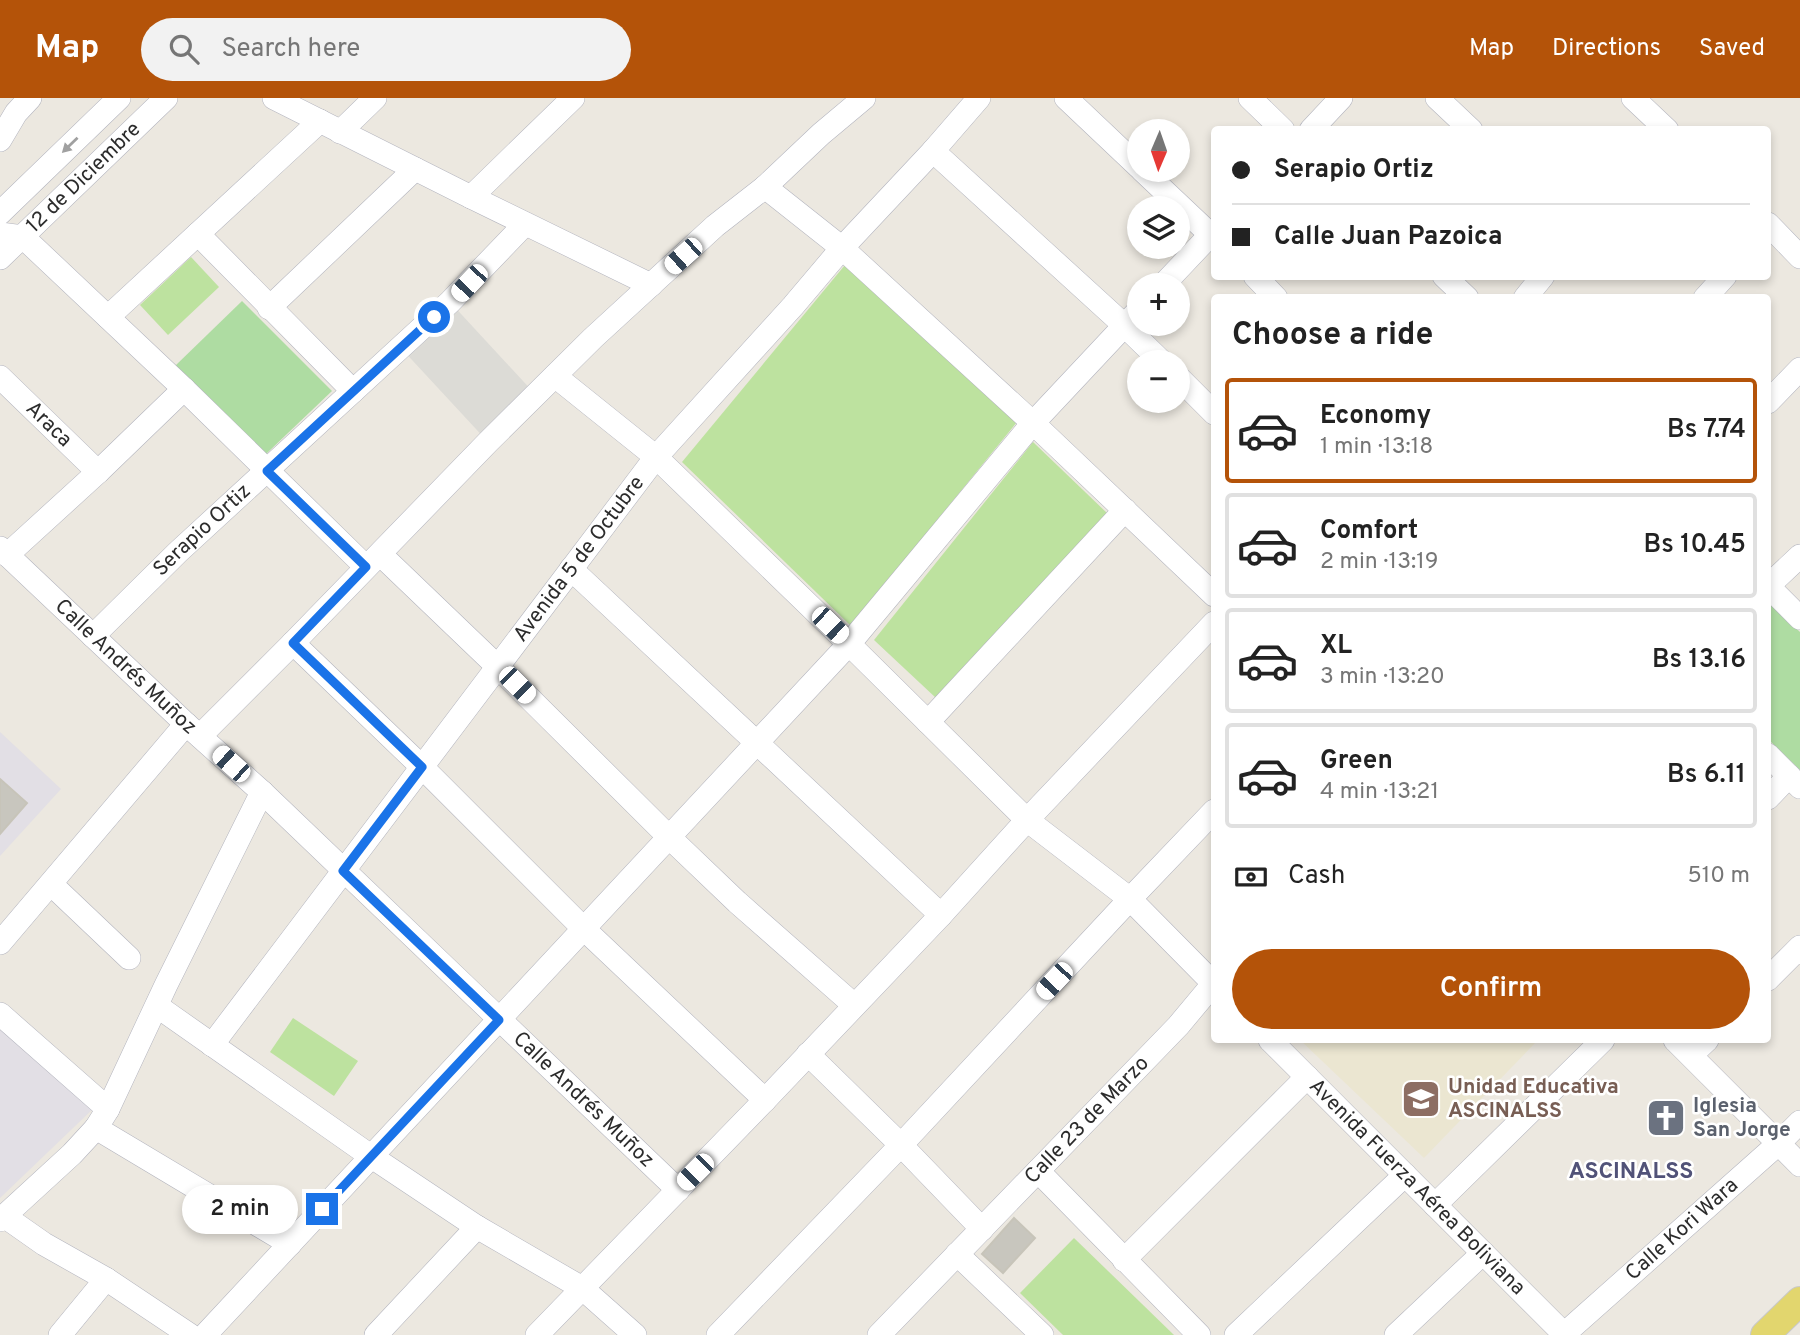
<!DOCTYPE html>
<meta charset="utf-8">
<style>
body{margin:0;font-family:Overpass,sans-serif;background:#f2f2f2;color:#222;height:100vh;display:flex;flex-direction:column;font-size:26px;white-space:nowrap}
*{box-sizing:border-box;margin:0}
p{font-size:23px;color:#767676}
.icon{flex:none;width:38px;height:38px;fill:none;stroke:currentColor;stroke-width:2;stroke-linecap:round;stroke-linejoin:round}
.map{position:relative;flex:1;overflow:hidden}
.sheet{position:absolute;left:1211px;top:196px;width:560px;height:749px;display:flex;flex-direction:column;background:#fff;border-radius:7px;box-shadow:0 4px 10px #0003}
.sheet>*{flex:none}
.hud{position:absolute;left:1211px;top:28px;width:560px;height:154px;border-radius:7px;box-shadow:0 4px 10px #0003;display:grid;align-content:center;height:154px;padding:0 21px;background:#fff}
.needle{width:46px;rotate:182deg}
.fabs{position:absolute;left:1127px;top:21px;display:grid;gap:14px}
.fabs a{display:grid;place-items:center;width:63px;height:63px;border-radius:50%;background:#fff;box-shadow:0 4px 10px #0003;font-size:35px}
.end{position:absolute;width:32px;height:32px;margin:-16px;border:9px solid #1a73e8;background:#fff;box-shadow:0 0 0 4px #fff}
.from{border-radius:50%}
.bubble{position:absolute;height:49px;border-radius:24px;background:#fff;box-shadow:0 4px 10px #0003;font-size:23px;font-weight:600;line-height:49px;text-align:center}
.car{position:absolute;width:21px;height:42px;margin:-21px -10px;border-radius:9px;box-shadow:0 0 5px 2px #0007;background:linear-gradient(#fff 24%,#345 0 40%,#fff 0 76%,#345 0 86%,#fff 0)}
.hud b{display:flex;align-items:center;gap:24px;height:66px;font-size:26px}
.hud b+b{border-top:2px solid #e0e0e0}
.hud i{width:18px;height:18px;background:#222}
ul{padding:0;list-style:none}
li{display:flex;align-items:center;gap:21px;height:105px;margin:0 14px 10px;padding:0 7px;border:4px solid #e0e0e0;border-radius:7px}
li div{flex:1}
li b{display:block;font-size:26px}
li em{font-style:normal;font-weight:600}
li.on{border-color:#b45309}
li>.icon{width:63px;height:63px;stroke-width:1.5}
h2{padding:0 21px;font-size:32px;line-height:84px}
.pay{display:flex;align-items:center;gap:18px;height:77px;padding:0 21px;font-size:26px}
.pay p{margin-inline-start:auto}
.action{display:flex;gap:14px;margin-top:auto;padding:14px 21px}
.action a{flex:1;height:80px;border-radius:42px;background:#b45309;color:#fff;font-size:28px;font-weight:600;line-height:80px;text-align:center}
header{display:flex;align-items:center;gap:42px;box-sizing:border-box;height:98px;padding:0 35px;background:#b45309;color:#fff}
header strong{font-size:33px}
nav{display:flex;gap:38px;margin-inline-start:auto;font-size:24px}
.search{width:490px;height:63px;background:#f2f2f2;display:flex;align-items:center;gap:18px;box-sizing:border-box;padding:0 24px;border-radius:38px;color:#767676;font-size:26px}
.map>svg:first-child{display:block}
.industrial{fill:#e2dfe5}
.education{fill:#ebe6d1}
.green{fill:#aedca2}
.pitch{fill:#bde29f}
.plaza{fill:#dcdbd6}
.building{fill:#c8c6be;stroke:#c7c4b9;stroke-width:2}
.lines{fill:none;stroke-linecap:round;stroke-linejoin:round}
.minor-casing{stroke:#b3b4be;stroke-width:24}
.major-casing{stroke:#c8c8c8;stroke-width:30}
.minor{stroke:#fff;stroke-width:23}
.major{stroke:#e2d66e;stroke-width:28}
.oneway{fill:#a0a0a0}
.route{stroke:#1a73e8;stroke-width:9}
.labels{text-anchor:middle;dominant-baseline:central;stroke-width:5;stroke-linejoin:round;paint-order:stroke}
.street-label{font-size:21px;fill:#2c2c2c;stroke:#fff}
.education-label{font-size:21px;font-weight:bold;fill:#785e54;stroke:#fff;text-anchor:start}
.worship-label{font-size:21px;font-weight:bold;fill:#5b616d;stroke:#fff;text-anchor:start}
.neighbourhood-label{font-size:23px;font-weight:bold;fill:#515278;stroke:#fff}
</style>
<header>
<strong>Map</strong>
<div class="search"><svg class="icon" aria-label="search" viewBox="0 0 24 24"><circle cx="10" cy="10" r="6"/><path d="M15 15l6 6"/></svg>Search here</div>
<nav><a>Map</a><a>Directions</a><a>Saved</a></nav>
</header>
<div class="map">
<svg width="1800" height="1237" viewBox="0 0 1800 1237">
<rect width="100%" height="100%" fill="#ece8e0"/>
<g class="industrial">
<path d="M 0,634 L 61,691 L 0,758 Z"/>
<path d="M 0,923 L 96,1008 L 0,1100 Z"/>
</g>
<path class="education" d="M 1300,942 L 1538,942 L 1424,1060 Z"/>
<g class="green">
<path d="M 242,203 L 332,293 L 266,356 L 175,268 Z"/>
<path d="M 1768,503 L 1800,534 L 1800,672 L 1768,641 Z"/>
</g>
<g class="pitch">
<path d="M 191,159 L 219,189 L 168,237 L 140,207 Z"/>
<path d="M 845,167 L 1017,324 L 851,528 L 682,364 Z"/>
<path d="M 1033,344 L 1108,416 L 936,600 L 874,542 Z"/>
<path d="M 293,920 L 358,963 L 334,998 L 270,954 Z"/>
<path d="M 1074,1140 L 1174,1237 L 1063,1237 L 1020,1195 Z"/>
</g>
<path class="plaza" d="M 450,204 L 536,297 L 488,344 L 400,249 Z"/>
<g class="building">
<path d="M 0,681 L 27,705 L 0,736 Z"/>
<path d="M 1014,1120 L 1035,1140 L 1003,1175 L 982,1156 Z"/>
</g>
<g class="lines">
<g class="minor-casing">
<g id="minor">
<path d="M 274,0 L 471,99 L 651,187"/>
<path d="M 1066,0 L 1139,69"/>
<path d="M 1250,0 L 1283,32"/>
<path d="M 1437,0 L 1471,32"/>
<path d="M 1633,0 L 1667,32"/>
<path d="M 1311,32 L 1341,0"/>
<path d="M 340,34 L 375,0"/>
<path d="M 0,42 L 16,15 L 30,0"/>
<path d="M 933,53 L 1125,228 L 1162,264"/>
<path d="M 1142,72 L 1214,140"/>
<path d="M 765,89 L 842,150 L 1033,325 L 1214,497"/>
<path d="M 471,99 L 573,0"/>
<path d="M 0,115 L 119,0"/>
<path d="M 1768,126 L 1800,159"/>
<path d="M 0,136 L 23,139 L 184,291 L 366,469"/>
<path d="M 198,136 L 353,293"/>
<path id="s1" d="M 0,160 L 166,0"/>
<path d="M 1255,178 L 1276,200"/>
<path d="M 1444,178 L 1467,200"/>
<path d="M 1163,187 L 1214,133"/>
<path d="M 1525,200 L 1543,178"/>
<path d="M 1705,200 L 1725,178"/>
<path d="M 269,210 L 415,71"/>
<path d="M 108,219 L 320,23"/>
<path d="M 555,278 L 656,359 L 849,546 L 1027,722 L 1130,801 L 1214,886"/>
<path id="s2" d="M 0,279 L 98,374"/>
<path d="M 1178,279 L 1214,315"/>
<path d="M 1768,304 L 1800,271"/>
<path id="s3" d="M 0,450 L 186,626 L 262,694 L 678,1092"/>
<path d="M 380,456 L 498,569 L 669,739 L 737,804 L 854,907"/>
<path d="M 7,457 L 98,374 L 184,291"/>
<path d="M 571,471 L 941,817"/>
<path d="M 1768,488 L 1800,520"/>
<path d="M 1768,488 L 1800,458"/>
<path id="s4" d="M 93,538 L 178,454 L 450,204 L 525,126"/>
<path d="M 293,545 L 422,669 L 584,831 L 765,1002"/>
<path d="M 928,624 L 1125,412"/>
<path d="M 200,638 L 293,545 L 488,344 L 593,240 L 715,128 L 765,89 L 821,36 L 864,0"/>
<path d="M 1768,657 L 1800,689"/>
<path d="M 1768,700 L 1789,678"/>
<path d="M 51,786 L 129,860"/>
<path d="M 0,845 L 186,626"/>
<path d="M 1768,881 L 1800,849"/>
<path d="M 157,908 L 372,1059 L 477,1129 L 582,1190 L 635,1237"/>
<path d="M 0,916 L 108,1011"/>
<path id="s5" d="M 1270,942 L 1565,1237"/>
<path d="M 1675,942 L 1800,1067"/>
<path id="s6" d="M 212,947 L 656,359 L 793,208 L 842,150 L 933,53 L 979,0"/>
<path d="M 808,956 L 901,1047 L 982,1131"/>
<path d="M 1691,957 L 1707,942"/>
<path d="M 96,1030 L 290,1146"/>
<path d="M 1038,1073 L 1199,1237"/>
<path d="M 1435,1107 L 1603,942"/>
<path d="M 4,1118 L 44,1146 L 106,1181 L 190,1237"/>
<path d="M 0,1122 L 72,1056 L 96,1030 L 108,1011 L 166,887 L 262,694"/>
<path d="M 957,1156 L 1042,1237"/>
<path d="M 1124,1162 L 1307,979"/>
<path d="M 60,1237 L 106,1181"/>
<path d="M 205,1237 L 849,546 L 1033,325 L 1139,212"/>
<path d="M 376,1237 L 477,1129"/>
<path d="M 537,1237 L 765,1002 L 941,817 L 1027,722 L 1214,525"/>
<path d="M 718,1237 L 901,1047 L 1130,801 L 1214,713"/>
<path id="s7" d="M 879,1237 L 1178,928 L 1214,885"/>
<path d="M 1236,1237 L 1405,1077"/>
<path d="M 1396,1237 L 1483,1155"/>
<path id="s8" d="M 1563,1237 L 1778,1046 L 1800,1024"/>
</g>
</g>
<g class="major-casing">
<path id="major" d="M 1765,1237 L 1800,1203"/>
</g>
<use href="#minor" class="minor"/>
<use href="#major" class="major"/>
</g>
<defs><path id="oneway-solid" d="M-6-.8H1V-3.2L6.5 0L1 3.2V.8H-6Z" transform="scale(1.75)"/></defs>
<use class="oneway" href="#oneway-solid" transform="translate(70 47) rotate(136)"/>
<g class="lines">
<path class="route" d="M 322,1111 L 499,922 L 343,773 L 422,669 L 293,545 L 366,469 L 267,373 L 434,219"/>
</g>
<defs>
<g id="school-square" transform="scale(2.0125)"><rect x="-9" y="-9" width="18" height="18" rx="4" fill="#8d6e63" stroke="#fff"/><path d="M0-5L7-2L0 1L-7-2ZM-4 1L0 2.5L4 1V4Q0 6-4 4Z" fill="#fff"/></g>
<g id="church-square" transform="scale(2.0125)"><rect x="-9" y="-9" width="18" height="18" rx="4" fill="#6b7280" stroke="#fff"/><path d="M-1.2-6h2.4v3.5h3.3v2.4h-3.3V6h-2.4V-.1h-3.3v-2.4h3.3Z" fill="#fff"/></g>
</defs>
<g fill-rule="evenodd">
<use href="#school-square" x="1421" y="1001"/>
<use href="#church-square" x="1666" y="1020"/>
</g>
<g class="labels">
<g class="street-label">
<text stroke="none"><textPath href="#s1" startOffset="116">12 de Diciembre</textPath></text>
<text stroke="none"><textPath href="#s2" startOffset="68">Araca</textPath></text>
<text stroke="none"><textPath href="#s4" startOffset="152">Serapio Ortiz</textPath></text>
<text stroke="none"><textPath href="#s6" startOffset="609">Avenida 5 de Octubre</textPath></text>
<text stroke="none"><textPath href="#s3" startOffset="173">Calle Andrés Muñoz</textPath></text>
<text stroke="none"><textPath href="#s3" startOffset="803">Calle Andrés Muñoz</textPath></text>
<text stroke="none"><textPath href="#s7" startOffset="299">Calle 23 de Marzo</textPath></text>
<text stroke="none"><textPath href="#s5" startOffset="208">Avenida Fuerza Aérea Boliviana</textPath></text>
<text stroke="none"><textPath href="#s8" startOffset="159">Calle Kori Wara</textPath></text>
</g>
<g class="education-label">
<text x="1448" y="989">Unidad Educativa<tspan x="1448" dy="24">ASCINALSS</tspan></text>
</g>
<g class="worship-label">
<text x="1693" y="1008">Iglesia<tspan x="1693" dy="24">San Jorge</tspan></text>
</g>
<g class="neighbourhood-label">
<text x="1631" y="1074">ASCINALSS</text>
</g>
</g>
</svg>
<div class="fabs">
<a><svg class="needle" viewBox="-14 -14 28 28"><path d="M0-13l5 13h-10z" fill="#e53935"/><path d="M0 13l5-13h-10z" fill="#767676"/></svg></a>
<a><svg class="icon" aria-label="layers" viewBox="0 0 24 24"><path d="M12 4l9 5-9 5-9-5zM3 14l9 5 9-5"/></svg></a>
<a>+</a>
<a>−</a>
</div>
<i class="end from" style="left:434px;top:219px"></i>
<i class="end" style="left:322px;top:1111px"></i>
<div class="bubble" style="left:182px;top:1087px;width:116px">2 min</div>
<i class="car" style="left:683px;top:158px;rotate:228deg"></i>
<i class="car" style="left:469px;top:185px;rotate:223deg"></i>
<i class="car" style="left:830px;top:527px;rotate:134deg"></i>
<i class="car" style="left:517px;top:587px;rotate:135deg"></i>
<i class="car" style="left:231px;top:666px;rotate:312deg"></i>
<i class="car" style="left:1054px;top:883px;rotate:223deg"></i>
<i class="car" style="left:695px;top:1074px;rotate:225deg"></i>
<div class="hud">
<b><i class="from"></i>Serapio Ortiz</b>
<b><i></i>Calle Juan Pazoica</b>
</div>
<section class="sheet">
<h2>Choose a ride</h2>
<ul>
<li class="on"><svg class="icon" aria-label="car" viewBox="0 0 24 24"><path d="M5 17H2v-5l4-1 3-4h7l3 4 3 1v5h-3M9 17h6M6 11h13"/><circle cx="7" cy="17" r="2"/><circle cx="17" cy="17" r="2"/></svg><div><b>Economy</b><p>1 min · 13:18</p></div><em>Bs 7.74</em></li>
<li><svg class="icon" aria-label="car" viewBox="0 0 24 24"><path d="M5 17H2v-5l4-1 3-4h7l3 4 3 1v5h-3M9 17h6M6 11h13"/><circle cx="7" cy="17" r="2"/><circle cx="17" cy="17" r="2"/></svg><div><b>Comfort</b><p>2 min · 13:19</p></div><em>Bs 10.45</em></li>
<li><svg class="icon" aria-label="car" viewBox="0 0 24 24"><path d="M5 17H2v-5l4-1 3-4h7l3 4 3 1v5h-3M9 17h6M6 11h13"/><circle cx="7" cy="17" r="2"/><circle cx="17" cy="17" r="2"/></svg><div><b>XL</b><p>3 min · 13:20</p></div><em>Bs 13.16</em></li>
<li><svg class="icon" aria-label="car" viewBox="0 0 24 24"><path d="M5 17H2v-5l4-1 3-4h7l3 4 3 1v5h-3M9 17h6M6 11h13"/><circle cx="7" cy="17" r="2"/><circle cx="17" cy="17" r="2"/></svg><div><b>Green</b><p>4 min · 13:21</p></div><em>Bs 6.11</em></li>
</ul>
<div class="pay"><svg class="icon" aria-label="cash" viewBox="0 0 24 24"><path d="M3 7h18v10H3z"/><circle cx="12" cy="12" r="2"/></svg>Cash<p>510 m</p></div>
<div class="action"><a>Confirm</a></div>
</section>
</div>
